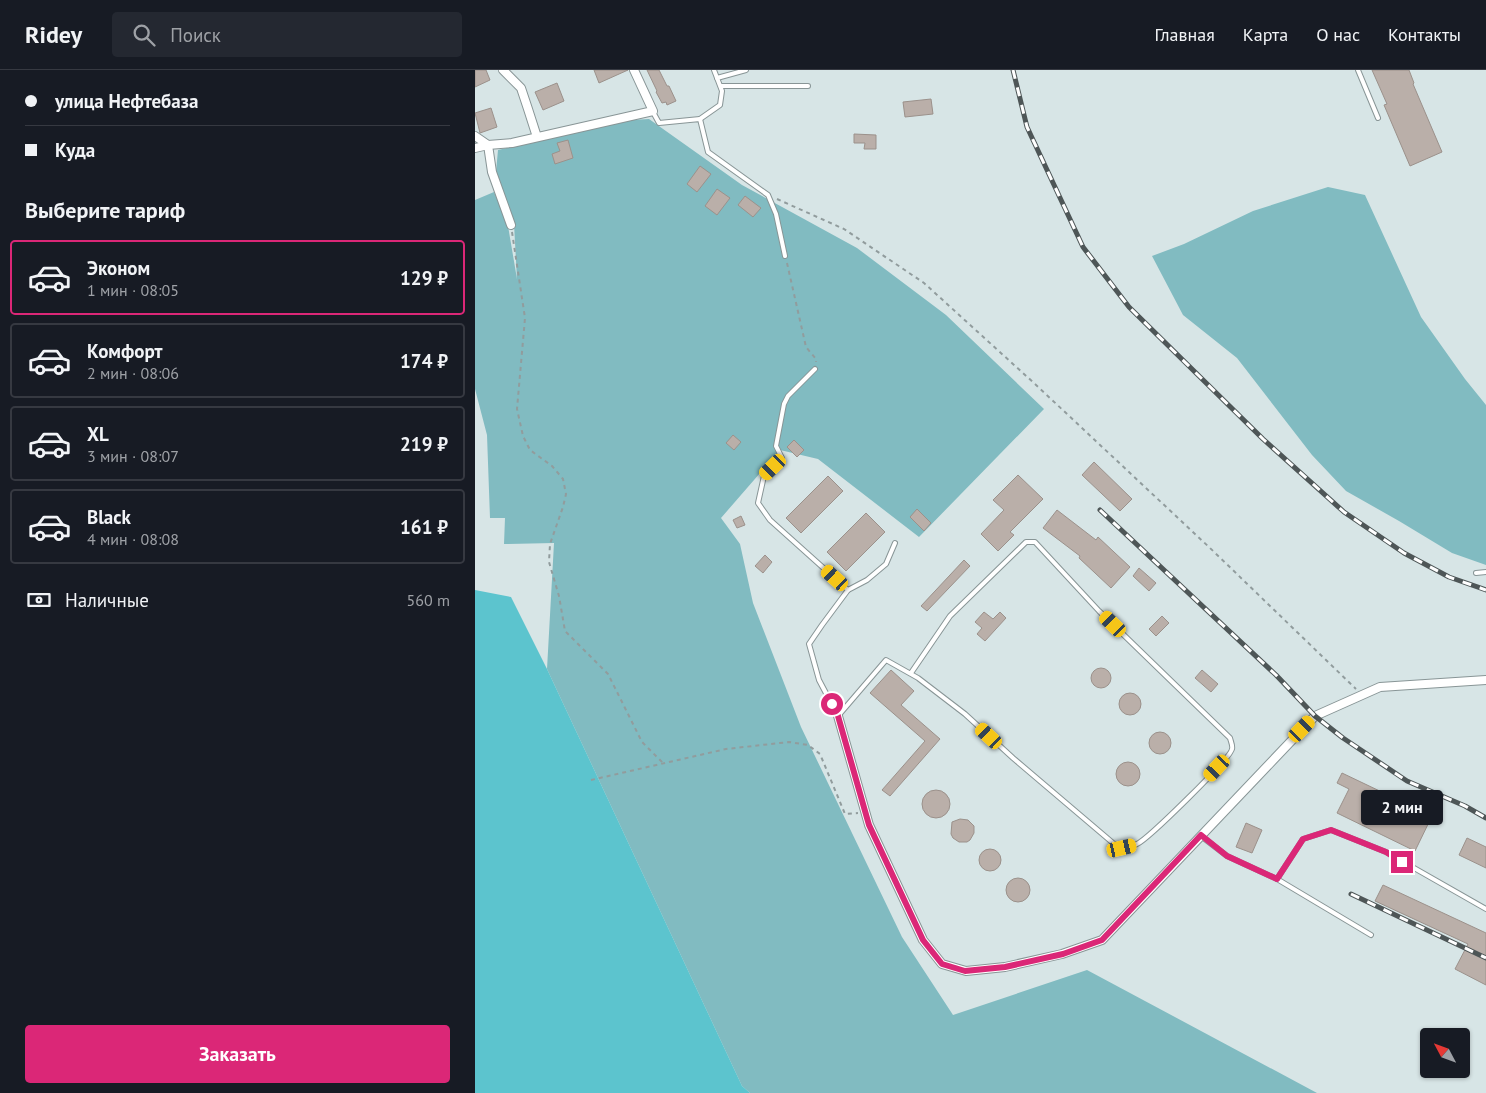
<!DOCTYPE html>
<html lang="ru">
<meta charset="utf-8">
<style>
body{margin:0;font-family:"PT Sans",sans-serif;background:#242831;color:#f1f3f6;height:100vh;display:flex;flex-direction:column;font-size:19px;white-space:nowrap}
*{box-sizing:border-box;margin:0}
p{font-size:16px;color:#9ea1a6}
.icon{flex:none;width:28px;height:28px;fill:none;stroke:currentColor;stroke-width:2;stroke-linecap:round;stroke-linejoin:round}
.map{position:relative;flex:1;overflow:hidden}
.side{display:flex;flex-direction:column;background:#171b24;width:475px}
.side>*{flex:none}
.banner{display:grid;align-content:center;height:110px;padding:0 25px;background:#171b24}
.needle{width:32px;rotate:311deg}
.buttons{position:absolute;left:945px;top:958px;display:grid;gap:10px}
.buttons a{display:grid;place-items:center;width:50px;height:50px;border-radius:5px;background:#171b24;box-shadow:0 1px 4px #0004;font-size:25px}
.end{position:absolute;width:22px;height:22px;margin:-11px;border:6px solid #db2777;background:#fff;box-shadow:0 0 0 2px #fff}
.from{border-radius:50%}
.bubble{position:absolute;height:35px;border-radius:5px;background:#171b24;box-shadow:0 1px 4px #0004;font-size:16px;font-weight:700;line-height:35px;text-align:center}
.car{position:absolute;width:15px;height:30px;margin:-15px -8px;border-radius:6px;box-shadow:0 0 4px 1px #0007;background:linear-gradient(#f5c518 24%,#345 0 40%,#f5c518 0 76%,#345 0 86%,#f5c518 0)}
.banner b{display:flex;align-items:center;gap:18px;height:48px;font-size:19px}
.banner b+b{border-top:1px solid #363941}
.banner i{width:12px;height:12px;background:#f1f3f6}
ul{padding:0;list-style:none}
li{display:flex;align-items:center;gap:15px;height:75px;margin:0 10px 8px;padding:0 15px;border:2px solid #363941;border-radius:5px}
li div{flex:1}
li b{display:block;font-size:19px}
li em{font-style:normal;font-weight:700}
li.current{border-color:#db2777}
li>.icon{width:45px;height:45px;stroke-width:1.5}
h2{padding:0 25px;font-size:22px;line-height:60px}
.pay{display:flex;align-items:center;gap:12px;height:55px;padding:0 25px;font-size:19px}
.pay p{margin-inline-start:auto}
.button{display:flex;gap:10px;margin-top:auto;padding:10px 25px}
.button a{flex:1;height:58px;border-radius:5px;background:#db2777;color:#fff;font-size:20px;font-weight:700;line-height:58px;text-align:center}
header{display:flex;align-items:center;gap:30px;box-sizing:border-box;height:70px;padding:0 25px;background:#171b24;border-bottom:1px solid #363941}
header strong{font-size:24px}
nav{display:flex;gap:28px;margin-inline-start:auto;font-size:18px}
.search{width:350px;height:45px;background:#242831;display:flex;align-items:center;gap:12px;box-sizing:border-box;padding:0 18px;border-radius:5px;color:#9ea1a6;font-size:19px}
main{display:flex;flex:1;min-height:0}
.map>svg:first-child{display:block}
.green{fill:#81bbc1}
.forest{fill:#5cc4ce}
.building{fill:#baafa9;stroke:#9b918b}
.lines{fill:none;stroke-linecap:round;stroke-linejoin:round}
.service-casing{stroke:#889596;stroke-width:6}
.minor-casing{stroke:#889596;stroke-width:10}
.path{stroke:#919c9d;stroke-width:2;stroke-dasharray:4 4;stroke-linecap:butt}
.service{stroke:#fff;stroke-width:4}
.minor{stroke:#fff;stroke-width:8}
.rail-casing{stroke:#4e5657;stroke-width:5}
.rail{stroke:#fff;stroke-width:3;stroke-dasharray:9;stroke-linecap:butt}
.route{stroke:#db2777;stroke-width:6}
</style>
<header>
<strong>Ridey</strong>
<div class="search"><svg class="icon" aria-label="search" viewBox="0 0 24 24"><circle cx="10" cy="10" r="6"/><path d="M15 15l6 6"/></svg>Поиск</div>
<nav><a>Главная</a><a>Карта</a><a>О нас</a><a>Контакты</a></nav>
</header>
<main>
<section class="side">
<div class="banner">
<b><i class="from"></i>улица Нефтебаза</b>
<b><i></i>Куда</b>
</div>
<h2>Выберите тариф</h2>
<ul>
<li class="current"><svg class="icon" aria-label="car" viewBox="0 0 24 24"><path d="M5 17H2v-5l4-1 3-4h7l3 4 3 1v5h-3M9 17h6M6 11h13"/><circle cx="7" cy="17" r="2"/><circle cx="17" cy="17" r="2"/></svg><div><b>Эконом</b><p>1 мин · 08:05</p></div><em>129 ₽</em></li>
<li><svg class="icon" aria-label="car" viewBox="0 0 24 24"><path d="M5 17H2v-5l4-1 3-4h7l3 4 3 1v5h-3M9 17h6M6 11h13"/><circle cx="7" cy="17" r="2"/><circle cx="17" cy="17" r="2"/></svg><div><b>Комфорт</b><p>2 мин · 08:06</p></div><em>174 ₽</em></li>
<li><svg class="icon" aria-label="car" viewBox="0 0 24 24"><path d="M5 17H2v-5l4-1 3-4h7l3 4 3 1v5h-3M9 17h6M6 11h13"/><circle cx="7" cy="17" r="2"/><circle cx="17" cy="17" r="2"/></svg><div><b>XL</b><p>3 мин · 08:07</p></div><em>219 ₽</em></li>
<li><svg class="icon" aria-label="car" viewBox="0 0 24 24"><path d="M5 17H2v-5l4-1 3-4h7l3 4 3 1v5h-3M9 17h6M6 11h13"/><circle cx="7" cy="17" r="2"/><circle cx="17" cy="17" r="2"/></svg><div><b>Black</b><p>4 мин · 08:08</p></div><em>161 ₽</em></li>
</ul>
<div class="pay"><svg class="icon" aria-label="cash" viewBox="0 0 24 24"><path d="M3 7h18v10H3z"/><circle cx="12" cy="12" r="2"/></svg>Наличные<p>560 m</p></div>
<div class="button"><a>Заказать</a></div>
</section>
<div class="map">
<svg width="1011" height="1023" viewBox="0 0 1011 1023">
<rect width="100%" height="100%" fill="#d7e5e6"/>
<g class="green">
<path d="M 174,49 L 267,115 L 382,178 L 471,245 L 569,339 L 444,467 L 343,389 L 305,380 L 246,448 L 265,474 L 278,533 L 326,657 L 427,867 L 478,945 L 612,900 L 842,1023 L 275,1023 L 267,1016 L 72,599 L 79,473 L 29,474 L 30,448 L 15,448 L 12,365 L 0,319 L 0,130 L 19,122 L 33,156 L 42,209 L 39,154 L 21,102 L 23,80 L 157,50 Z"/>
<path d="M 853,117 L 890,125 L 946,247 L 990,309 L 1011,335 L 1011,495 L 977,483 L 924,451 L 871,421 L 837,385 L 762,288 L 708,245 L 677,186 L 709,174 L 778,141 Z"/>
</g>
<path class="forest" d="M 0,520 L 36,527 L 72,599 L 267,1016 L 275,1023 L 0,1023 Z"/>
<g class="building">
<path d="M 0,0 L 11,0 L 15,10 L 0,17 Z"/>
<path d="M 119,0 L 153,0 L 124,13 Z"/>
<path d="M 172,0 L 184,0 L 192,16 L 194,16 L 201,31 L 192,35 L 191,32 L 187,33 L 181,22 L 182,21 Z"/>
<path d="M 897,0 L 934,0 L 939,13 L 938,14 L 967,82 L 935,96 L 909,35 L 912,34 Z"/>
<path d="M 82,13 L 89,31 L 68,40 L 60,22 Z"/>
<path d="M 456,29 L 458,44 L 430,47 L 428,32 Z"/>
<path d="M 16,38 L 22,57 L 5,63 L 0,43 Z"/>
<path d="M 379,64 L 401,65 L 401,79 L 389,79 L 390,73 L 379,73 Z"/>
<path d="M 93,70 L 98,88 L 80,94 L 77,84 L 85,81 L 82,73 Z"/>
<path d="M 225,96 L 236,104 L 222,122 L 212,114 Z"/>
<path d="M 242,119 L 255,128 L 242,145 L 230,136 Z"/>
<path d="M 270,126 L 286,138 L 278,147 L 263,135 Z"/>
<path d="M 258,365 L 266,372 L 259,380 L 251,373 Z"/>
<path d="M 319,370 L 329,380 L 322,387 L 312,377 Z"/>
<path d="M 619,392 L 657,429 L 645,441 L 607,405 Z"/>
<path d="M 543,405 L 568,429 L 535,462 L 539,465 L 523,481 L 506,464 L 529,440 L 518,430 Z"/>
<path d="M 353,406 L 368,421 L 326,463 L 311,448 Z"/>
<path d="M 442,439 L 456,453 L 449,461 L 435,447 Z"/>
<path d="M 582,440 L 621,470 L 623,467 L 655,497 L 636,518 L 604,488 L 605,486 L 568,458 Z"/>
<path d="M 391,443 L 410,462 L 371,501 L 352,482 Z"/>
<path d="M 266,446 L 270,455 L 262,458 L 258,450 Z"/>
<path d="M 290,485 L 297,492 L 288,503 L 280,496 Z"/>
<path d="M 489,490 L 495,496 L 452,541 L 446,536 Z"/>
<path d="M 664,498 L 681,513 L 674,521 L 658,506 Z"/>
<path d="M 509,542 L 518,549 L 525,542 L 531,548 L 510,571 L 502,564 L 507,558 L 500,552 Z"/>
<path d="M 687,546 L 694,553 L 681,566 L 674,559 Z"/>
<circle cx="626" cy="608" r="10"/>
<path d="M 416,600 L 439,621 L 426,635 L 465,669 L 415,726 L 407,720 L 450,671 L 395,623 Z"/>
<path d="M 727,600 L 743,614 L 736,622 L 720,608 Z"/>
<circle cx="655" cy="634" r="11"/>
<circle cx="685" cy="673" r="11"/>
<circle cx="653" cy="704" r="12"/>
<path d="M 867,703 L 957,746 L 940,781 L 862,743 L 874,719 L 862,713 Z"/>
<circle cx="461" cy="734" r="14"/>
<path d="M 485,749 L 493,750 L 499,756 L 499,763 L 495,770 L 492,772 L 484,772 L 478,768 L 476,764 L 477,752 Z"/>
<path d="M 771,753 L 787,760 L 777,783 L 761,777 Z"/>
<path d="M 992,768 L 1011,777 L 1011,798 L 984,785 Z"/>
<circle cx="515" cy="790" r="11"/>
<circle cx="543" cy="820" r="12"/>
<path d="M 908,815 L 1011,863 L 1011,915 L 980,899 L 993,874 L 900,831 Z"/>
</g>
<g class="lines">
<g class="service-casing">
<g id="service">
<path d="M 883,0 L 903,48"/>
<path d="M 242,8 L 271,0"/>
<path d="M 246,16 L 333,16"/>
<path d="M 178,42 L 184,53 L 225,49 L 233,82 L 293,125 L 301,144 L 310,186"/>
<path d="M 225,49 L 245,35 L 247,21 L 239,0"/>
<path d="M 340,299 L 313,326 L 309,334 L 301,376 L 307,388 L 289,406 L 283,433 L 295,450 L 373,520 L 347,555 L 334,574 L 344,610 L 363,646 L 411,590 L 443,608 L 490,644 L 538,688 L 638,773 L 647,778 C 652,777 658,776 662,774 C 673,769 756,688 757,679 C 758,676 756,672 755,668 L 624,541 L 560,472 L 551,472 L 475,546 L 436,603"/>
<path d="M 1001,503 L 1011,502"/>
<path d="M 373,520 L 392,510 L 411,494 L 420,473"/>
<path d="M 726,766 L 752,786 L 802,809"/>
<path d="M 896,865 L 802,809 L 828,769 L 856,760 L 911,782 L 1011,839"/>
</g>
</g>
<g class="minor-casing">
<g id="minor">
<path d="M 28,0 L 46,18 L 53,39 L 62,67"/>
<path d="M 0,66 L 13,75 L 17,102 L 36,155"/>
<path d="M 0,78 L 13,75 L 37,73 L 178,41 L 159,0"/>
<path d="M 363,646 L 394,755 L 448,870 L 467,894 L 491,901 L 530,897 L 587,884 L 627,870 L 840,646 L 905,617 L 1011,610"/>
</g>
</g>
<g class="path">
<path d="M 302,129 L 369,159 L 449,213 L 560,314 L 735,478 L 881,619"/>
<path d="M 37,162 L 50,248 L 42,339 L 48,366 L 55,380 L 77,396 L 88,409 L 91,424 L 88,437 L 75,474 L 74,492 L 84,526 L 90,561 L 133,604 L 167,672 L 188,693"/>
<path d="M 312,193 L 331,277 L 341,289 L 341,292"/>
<path d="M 116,710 L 251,679 L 314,672 L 333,675 L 345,684 L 370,744 L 383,743"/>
</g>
<use href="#service" class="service"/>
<use href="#minor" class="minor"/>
<g class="rail-casing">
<g id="rail">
<path d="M 538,0 L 552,57 L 608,177 L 654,237 L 788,369 L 869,442 L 929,483 L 974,507 L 1011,520"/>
<path d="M 625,440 L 801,605 L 840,646 L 868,668 L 932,711 L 990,736 L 1011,748"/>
<path d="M 876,824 L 1011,888"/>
</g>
</g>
<use href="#rail" class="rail"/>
</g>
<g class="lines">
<path class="route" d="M 357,634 L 363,646 L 394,755 L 448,870 L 467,894 L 490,901 L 530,897 L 588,884 L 627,870 L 726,765 L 752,786 L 802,809 L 828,769 L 856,760 L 911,782 L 927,792"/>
</g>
</svg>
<div class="buttons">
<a><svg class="needle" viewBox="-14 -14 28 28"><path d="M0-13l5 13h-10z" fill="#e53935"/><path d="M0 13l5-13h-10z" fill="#9ea1a6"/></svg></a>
</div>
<i class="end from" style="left:357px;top:634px"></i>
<i class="end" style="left:927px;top:792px"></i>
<div class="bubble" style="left:886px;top:720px;width:82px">2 мин</div>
<i class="car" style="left:298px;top:397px;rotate:226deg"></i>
<i class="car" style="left:360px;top:508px;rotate:312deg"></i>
<i class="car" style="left:638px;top:554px;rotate:314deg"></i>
<i class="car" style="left:827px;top:659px;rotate:44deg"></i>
<i class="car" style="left:514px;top:666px;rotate:313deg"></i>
<i class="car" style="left:742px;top:698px;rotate:223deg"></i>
<i class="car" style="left:647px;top:778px;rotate:77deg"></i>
</div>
</main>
